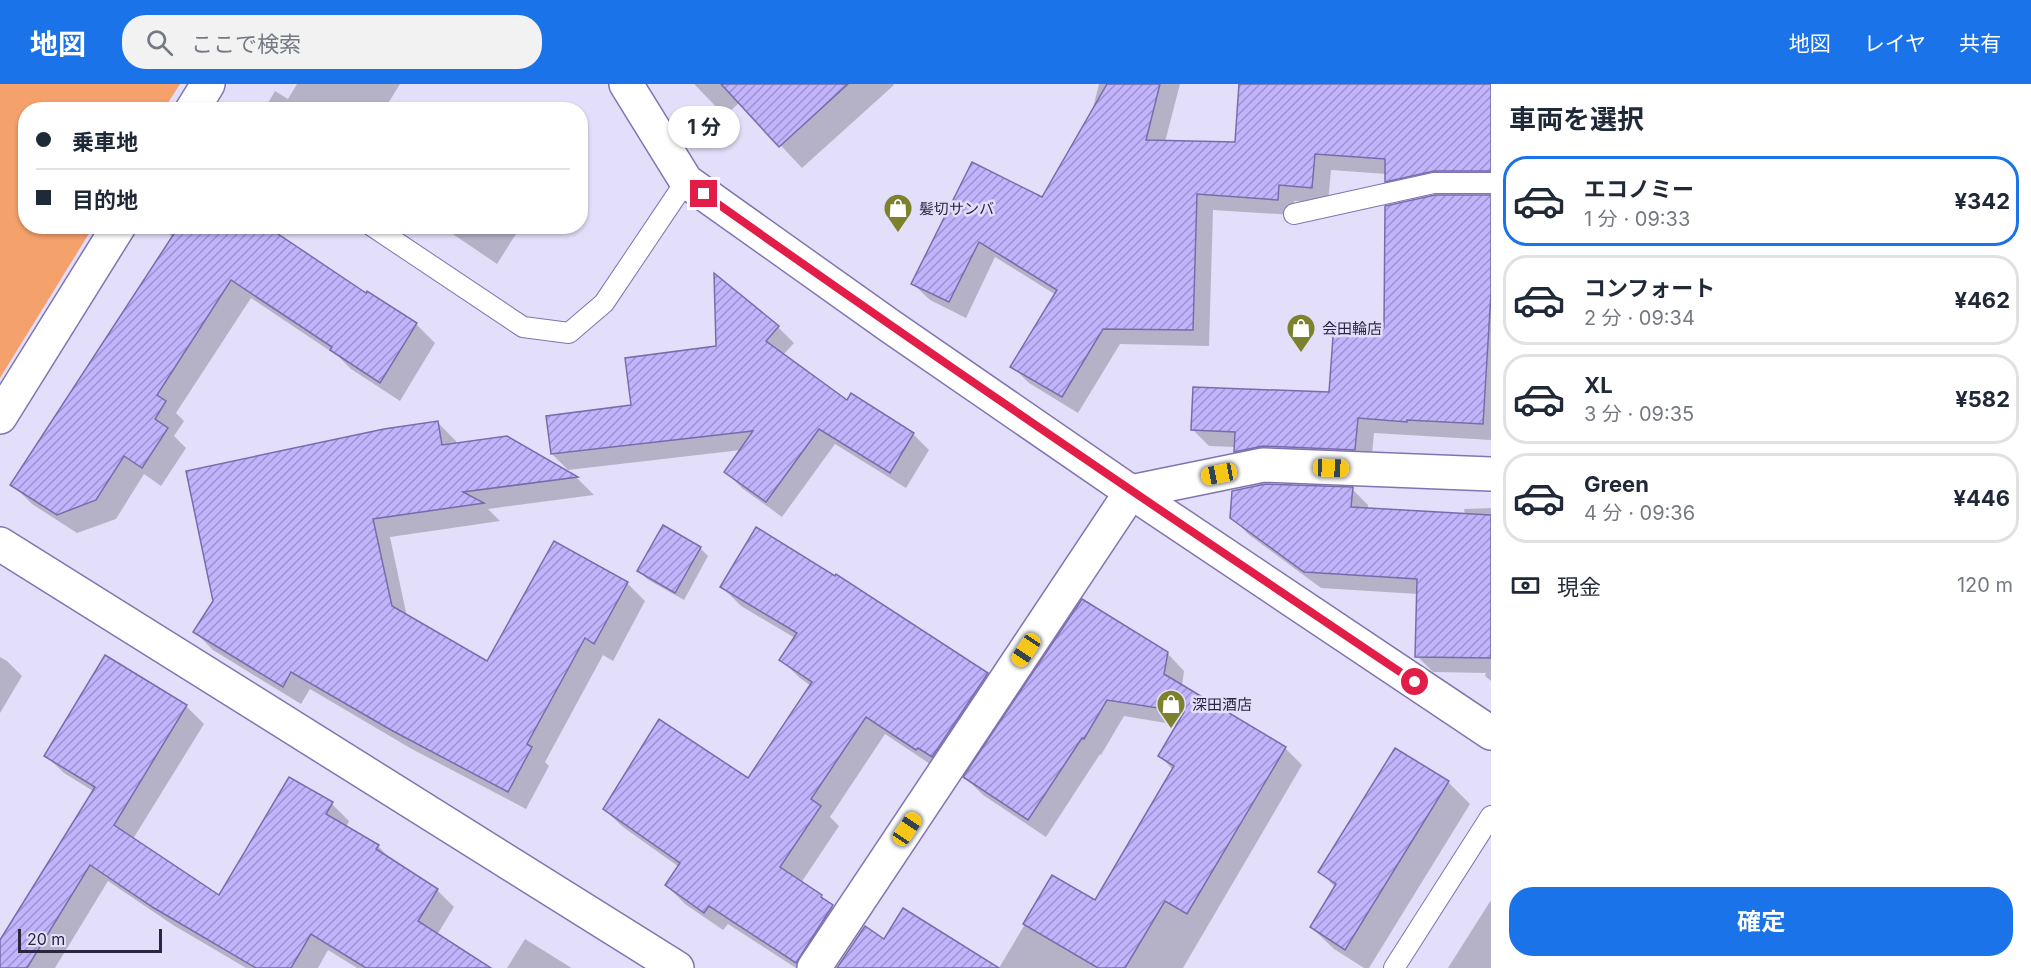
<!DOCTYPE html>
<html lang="ja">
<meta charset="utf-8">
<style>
body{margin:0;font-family:Inter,"Noto Sans JP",sans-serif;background:#f2f2f3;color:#1f2937;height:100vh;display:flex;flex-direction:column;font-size:22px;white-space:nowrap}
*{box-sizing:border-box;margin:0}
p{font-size:20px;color:#747a83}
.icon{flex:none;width:33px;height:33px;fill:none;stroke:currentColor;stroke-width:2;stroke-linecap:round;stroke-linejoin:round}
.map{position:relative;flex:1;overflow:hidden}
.drawer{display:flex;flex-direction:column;background:#fff;width:540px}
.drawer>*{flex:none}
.guide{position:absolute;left:18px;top:18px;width:570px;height:132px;border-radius:24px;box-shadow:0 2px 4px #0004;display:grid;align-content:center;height:132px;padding:0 18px;background:#fff}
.scale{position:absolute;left:18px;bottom:15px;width:144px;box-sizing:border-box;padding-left:6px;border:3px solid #2b2640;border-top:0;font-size:16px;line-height:21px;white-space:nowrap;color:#2b2640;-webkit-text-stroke:4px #e3dffa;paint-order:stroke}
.end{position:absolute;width:27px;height:27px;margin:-14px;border:8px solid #e11d48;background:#fff;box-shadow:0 0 0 3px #fff}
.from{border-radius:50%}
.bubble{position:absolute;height:42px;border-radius:21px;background:#fff;box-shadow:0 2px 4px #0004;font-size:20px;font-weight:700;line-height:42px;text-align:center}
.car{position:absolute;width:18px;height:36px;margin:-18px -9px;border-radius:8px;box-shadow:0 0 4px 2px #0007;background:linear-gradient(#f5c518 24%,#345 0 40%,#f5c518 0 76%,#345 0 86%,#f5c518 0)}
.guide b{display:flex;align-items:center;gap:21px;height:57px;font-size:22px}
.guide b+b{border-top:2px solid #e0e1e3}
.guide i{width:15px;height:15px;background:#1f2937}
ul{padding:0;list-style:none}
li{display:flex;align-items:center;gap:18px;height:90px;margin:0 12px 9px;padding:0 6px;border:3px solid #e0e1e3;border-radius:24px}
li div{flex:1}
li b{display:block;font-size:22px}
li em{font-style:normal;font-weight:700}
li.on{border-color:#1a73e8}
li>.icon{width:54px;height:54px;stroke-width:1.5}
h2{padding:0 18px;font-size:27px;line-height:72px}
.pay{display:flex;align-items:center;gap:15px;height:66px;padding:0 18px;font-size:22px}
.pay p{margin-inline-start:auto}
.primary-button{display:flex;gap:12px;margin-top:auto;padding:12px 18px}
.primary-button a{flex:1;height:69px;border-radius:24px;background:#1a73e8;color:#fff;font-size:24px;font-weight:700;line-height:69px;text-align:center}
header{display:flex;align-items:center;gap:36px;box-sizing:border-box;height:84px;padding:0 30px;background:#1a73e8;color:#fff}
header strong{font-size:28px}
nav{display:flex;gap:33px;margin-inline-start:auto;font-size:21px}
.search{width:420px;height:54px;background:#f2f2f3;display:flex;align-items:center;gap:15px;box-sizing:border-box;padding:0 21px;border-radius:24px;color:#747a83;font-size:22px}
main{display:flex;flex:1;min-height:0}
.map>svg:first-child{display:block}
.green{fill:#f4a16c}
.shadow{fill:#0003}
.building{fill:url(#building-hatch);stroke:#796caa;stroke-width:1.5}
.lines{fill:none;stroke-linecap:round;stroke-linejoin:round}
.lane-casing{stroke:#8174b3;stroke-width:22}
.street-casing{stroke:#8174b3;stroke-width:36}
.secondary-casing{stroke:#8174b3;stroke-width:36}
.lane{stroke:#fff;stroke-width:20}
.street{stroke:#fff;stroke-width:33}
.secondary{stroke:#fff;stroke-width:33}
.route{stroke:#e11d48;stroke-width:8}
.labels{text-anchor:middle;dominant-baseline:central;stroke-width:5;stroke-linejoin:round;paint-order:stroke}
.poi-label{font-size:15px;fill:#2b2640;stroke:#e3dffa;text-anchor:start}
</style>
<header>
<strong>地図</strong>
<div class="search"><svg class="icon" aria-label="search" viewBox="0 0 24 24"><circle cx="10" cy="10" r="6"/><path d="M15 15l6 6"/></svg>ここで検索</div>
<nav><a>地図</a><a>レイヤ</a><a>共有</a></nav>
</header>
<main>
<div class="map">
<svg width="1491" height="884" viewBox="0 0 1491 884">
<defs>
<pattern id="building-hatch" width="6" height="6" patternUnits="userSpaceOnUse" patternTransform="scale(1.5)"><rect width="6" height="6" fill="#c1b4fc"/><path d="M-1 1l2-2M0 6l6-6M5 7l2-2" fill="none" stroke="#9d92cd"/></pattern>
</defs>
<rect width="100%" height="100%" fill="#e3dffa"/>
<path class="green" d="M 0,0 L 180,0 L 164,25 L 26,26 L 26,142 L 93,143 L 0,294 Z"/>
<g class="shadow">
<path d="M 297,0 L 400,0 L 384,26 L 264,26 L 275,7 L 288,15 Z"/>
<path d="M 694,0 L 893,0 L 894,1 L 802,84 L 740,18 L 725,32 Z"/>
<path d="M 1099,0 L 1180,0 L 1165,58 L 1236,60 L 1241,0 L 1491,0 L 1491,103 L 1451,103 L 1403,113 L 1386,97 L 1386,90 L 1331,86 L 1328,119 L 1294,117 L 1294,131 L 1213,126 L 1209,262 L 1120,260 L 1078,329 L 1029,299 L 1012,282 L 1056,211 L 995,173 L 966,234 L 930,216 L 913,200 L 1043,115 L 1092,28 Z"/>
<path d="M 1491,112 L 1491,356 L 1374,349 L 1371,382 L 1252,384 L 1235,367 L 1236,363 L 1209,362 L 1192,345 L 1330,309 L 1385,245 Z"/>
<path d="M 162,142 L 266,142 L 366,212 L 416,240 L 435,259 L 400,317 L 351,285 L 339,273 L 251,214 L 176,329 L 184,337 L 174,352 L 186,364 L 161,402 L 144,390 L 116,435 L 77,449 L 32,420 L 12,400 L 173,154 Z"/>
<path d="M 441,142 L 521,142 L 497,180 Z"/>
<path d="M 778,243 L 794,259 L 783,271 L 847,318 L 913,350 L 929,366 L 906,404 L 835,360 L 782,433 L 742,404 L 726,388 L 741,366 L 568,386 L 552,370 L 633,323 L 717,264 Z"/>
<path d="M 438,339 L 456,357 L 456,360 L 506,354 L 577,394 L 594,411 L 488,425 L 500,437 L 390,453 L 407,533 L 487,579 L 627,499 L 645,517 L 613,577 L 603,571 L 545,678 L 549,682 L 526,725 L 410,664 L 310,605 L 301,620 L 213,566 L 195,548 Z"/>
<path d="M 1352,405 L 1368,421 L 1368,425 L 1465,431 L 1464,425 L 1491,424 L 1491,597 L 1485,592 L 1486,589 L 1433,588 L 1417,572 L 1418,510 L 1321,504 L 1248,450 L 1232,433 Z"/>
<path d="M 700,464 L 708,472 L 684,516 L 647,495 L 639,487 Z"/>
<path d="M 722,503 L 987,590 L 1005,609 L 936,684 L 885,650 L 830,733 L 839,742 L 801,799 L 821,812 L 851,841 L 805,884 L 796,884 L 728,840 L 723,846 L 685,820 L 666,801 L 679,783 L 623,743 L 604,725 L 749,696 L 811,602 L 800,594 L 781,576 L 795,554 L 741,522 Z"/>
<path d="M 1167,569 L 1184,587 L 1182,602 L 1285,664 L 1302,681 L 1183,884 L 999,884 L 1053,793 L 1095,818 L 1173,686 L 1160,672 L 1178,641 L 1124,632 L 1101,671 L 1100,670 L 1046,753 L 983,711 L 965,693 Z"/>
<path d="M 0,573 L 7,577 L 22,592 L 0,629 Z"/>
<path d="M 186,622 L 204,640 L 133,755 L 219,813 L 332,720 L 349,737 L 346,743 L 378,762 L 395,780 L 437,806 L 454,823 L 437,851 L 488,884 L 357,884 L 328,866 L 318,884 L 246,884 L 173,841 L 108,797 L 55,884 L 9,884 L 0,875 L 0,859 L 93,707 L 64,689 L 46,672 Z"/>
<path d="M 1448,698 L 1470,720 L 1369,884 L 1364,884 L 1334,865 L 1311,843 L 1336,804 L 1320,788 Z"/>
<path d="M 1491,816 L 1491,884 L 1448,884 Z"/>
<path d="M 525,855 L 570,883 L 571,884 L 507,884 Z"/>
</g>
<g class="building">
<path d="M 721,0 L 848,0 L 779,63 Z"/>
<path d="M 1107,0 L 1160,0 L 1146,56 L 1235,58 L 1239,0 L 1491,0 L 1491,87 L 1434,87 L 1385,98 L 1385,75 L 1315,70 L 1312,104 L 1279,101 L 1278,116 L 1197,110 L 1193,246 L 1103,245 L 1062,313 L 1010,283 L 1057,206 L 979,158 L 949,218 L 911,200 L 972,78 L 1042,113 Z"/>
<path d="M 1435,111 L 1491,111 L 1491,210 L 1483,340 L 1407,336 L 1407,338 L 1358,334 L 1355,366 L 1263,362 L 1234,368 L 1235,348 L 1191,346 L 1193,303 L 1329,308 L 1334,239 L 1384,243 L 1385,122 Z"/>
<path d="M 179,142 L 266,142 L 366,209 L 367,207 L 417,239 L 380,299 L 330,266 L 332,263 L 231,196 L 157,311 L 166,317 L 155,335 L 168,344 L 142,384 L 124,372 L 96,416 L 57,431 L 10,401 Z"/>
<path d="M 714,189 L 779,242 L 766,257 L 847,316 L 851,309 L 914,349 L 890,389 L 819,345 L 766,418 L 724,388 L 753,347 L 551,370 L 546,332 L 631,321 L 625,274 L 716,262 Z"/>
<path d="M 438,337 L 442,361 L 507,352 L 578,393 L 463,408 L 484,419 L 373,435 L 392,522 L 487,577 L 554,457 L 628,498 L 594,560 L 585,554 L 527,660 L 532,663 L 508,708 L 391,646 L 291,588 L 283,603 L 193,548 L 213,517 L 186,387 L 384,345 Z"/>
<path d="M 1265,400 L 1353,403 L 1351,423 L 1491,431 L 1491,574 L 1415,573 L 1417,495 L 1304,488 L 1230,434 L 1232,407 Z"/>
<path d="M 663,441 L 701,463 L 675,509 L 637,487 Z"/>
<path d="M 756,443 L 835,492 L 836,490 L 988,589 L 932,673 L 918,664 L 916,666 L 866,633 L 811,715 L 821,722 L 780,783 L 822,811 L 821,813 L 833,821 L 796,879 L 709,822 L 704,829 L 665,801 L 680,779 L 603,725 L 659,635 L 748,694 L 812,598 L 779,576 L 797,549 L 720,503 Z"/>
<path d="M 1082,515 L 1168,568 L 1164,590 L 1286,663 L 1187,830 L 1165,817 L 1125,884 L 1098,884 L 1023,840 L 1052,791 L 1095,816 L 1174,682 L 1158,672 L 1184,628 L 1107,616 L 1084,655 L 1082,654 L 1028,736 L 963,693 Z"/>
<path d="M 105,571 L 187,621 L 114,741 L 219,811 L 289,693 L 333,718 L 326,730 L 379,761 L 376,765 L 438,805 L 418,837 L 491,884 L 366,884 L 311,850 L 291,884 L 256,884 L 154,824 L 90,781 L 27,884 L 0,884 L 0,856 L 95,703 L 44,672 Z"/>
<path d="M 1395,664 L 1449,697 L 1345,866 L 1310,843 L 1336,800 L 1318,788 Z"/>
<path d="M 903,824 L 999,884 L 837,884 L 865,842 L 884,855 Z"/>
</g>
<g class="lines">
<g class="lane-casing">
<g id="lane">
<path d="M 1294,130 L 1434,99 L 1491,99"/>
<path d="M 372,142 L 523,243 L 569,249 L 604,219 L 686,97"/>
<path d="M 1394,884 L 1491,732"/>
</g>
</g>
<g class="street-casing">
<g id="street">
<path d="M 192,26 L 208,0"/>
<path d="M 0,333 L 119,142"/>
<path d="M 0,460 L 677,884"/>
<path d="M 814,884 L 1131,408 L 1263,381 L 1491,390"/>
</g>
</g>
<g class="secondary-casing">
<path id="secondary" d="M 626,0 L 686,97 L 890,242 L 1131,408 L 1491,649"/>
</g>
<use href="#lane" class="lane"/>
<use href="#street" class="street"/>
<use href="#secondary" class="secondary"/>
</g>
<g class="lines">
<path class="route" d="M 704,110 C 939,277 1177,438 1415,598"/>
</g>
<defs>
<g id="shop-pin" transform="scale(1.5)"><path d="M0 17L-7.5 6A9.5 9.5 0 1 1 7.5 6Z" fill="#7c812b" stroke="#e3dffa"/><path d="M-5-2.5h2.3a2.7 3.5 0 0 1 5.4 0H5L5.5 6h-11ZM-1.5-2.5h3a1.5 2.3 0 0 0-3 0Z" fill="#fff"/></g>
</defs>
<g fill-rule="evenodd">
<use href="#shop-pin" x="898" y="124"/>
<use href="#shop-pin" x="1301" y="244"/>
<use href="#shop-pin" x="1171" y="620"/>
</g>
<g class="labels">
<g class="poi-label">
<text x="919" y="124">髪切サンバ</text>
<text x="1322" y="244">会田輪店</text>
<text x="1192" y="620">深田酒店</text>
</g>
</g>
</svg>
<div class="scale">20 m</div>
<i class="end from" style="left:1415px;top:598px"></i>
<i class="end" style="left:704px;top:110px"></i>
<div class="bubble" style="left:668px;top:22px;width:72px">1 分</div>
<i class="car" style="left:1331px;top:384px;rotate:92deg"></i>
<i class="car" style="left:1219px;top:390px;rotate:259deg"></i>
<i class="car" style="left:1026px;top:566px;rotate:214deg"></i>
<i class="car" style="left:907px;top:745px;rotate:34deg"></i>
<div class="guide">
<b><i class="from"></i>乗車地</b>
<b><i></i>目的地</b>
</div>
</div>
<section class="drawer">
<h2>車両を選択</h2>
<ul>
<li class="on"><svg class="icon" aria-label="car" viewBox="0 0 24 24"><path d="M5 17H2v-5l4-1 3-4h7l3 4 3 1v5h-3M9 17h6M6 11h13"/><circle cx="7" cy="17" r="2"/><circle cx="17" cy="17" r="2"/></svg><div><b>エコノミー</b><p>1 分 · 09:33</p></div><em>¥342</em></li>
<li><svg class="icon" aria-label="car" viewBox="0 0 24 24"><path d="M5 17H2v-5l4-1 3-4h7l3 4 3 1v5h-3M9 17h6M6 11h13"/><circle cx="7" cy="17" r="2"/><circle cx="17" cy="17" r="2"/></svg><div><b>コンフォート</b><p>2 分 · 09:34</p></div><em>¥462</em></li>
<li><svg class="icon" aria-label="car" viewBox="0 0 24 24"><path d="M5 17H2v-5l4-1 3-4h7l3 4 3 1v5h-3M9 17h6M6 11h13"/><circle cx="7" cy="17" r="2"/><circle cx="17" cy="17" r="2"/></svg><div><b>XL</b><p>3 分 · 09:35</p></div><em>¥582</em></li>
<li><svg class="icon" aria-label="car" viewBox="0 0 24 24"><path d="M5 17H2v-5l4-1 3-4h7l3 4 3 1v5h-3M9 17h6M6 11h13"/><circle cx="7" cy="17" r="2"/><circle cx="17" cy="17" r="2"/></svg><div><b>Green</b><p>4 分 · 09:36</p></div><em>¥446</em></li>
</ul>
<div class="pay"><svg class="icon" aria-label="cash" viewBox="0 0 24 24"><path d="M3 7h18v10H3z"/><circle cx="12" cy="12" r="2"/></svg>現金<p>120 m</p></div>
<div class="primary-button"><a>確定</a></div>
</section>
</main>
